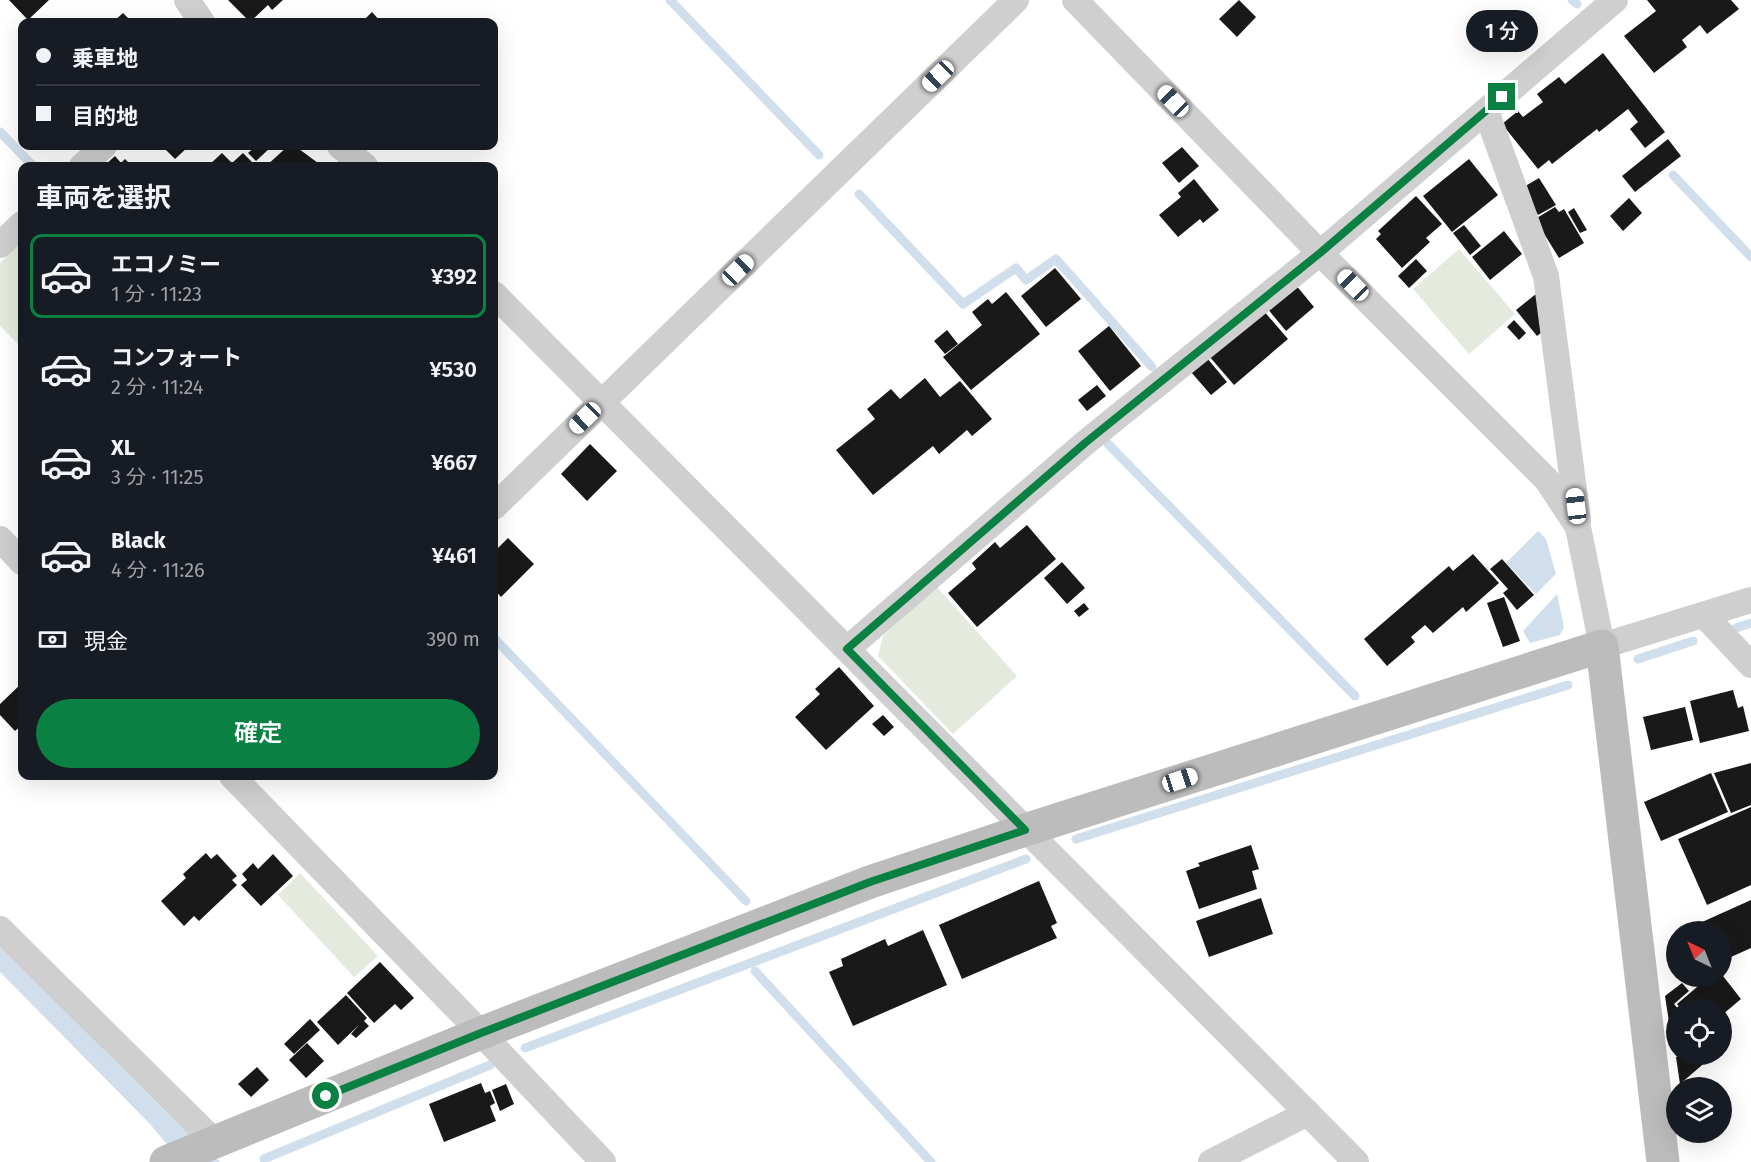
<!DOCTYPE html>
<html lang="ja">
<meta charset="utf-8">
<style>
body{margin:0;font-family:"Fira Sans","Noto Sans JP",sans-serif;background:#20242c;color:#f1f3f6;height:100vh;display:flex;flex-direction:column;font-size:22px;white-space:nowrap}
*{box-sizing:border-box;margin:0}
p{font-size:20px;color:#9ea1a6}
.icon{flex:none;width:33px;height:33px;fill:none;stroke:currentColor;stroke-width:2;stroke-linecap:round;stroke-linejoin:round}
.map{position:relative;flex:1;overflow:hidden}
.panel{position:absolute;left:18px;top:162px;width:480px;height:618px;display:flex;flex-direction:column;background:#171b24;border-radius:12px;box-shadow:0 6px 24px #0002}
.panel>*{flex:none}
.banner{position:absolute;left:18px;top:18px;width:480px;height:132px;border-radius:12px;box-shadow:0 6px 24px #0002;display:grid;align-content:center;height:132px;padding:0 18px;background:#171b24}
.needle{width:39px;rotate:317deg}
.tools{position:absolute;left:1666px;top:921px;display:grid;gap:12px}
.tools a{display:grid;place-items:center;width:66px;height:66px;border-radius:50%;background:#171b24;box-shadow:0 6px 24px #0002;font-size:30px}
.end{position:absolute;width:27px;height:27px;margin:-14px;border:8px solid #0b8043;background:#fff;box-shadow:0 0 0 3px #fff}
.from{border-radius:50%}
.bubble{position:absolute;height:42px;border-radius:21px;background:#171b24;box-shadow:0 6px 24px #0002;font-size:20px;font-weight:600;line-height:42px;text-align:center}
.car{position:absolute;width:18px;height:36px;margin:-18px -9px;border-radius:8px;box-shadow:0 0 4px 2px #0007;background:linear-gradient(#fff 24%,#345 0 40%,#fff 0 76%,#345 0 86%,#fff 0)}
.banner b{display:flex;align-items:center;gap:21px;height:57px;font-size:22px}
.banner b+b{border-top:2px solid #363941}
.banner i{width:15px;height:15px;background:#f1f3f6}
ul{padding:0;list-style:none}
li{display:flex;align-items:center;gap:18px;height:84px;margin:0 12px 9px;padding:0 6px;border:3px solid transparent;border-radius:12px}
li div{flex:1}
li b{display:block;font-size:22px}
li em{font-style:normal;font-weight:600}
li.on{border-color:#0b8043}
li>.icon{width:54px;height:54px;stroke-width:1.5}
h2{padding:0 18px;font-size:27px;line-height:72px}
.pay{display:flex;align-items:center;gap:15px;height:66px;padding:0 18px;font-size:22px}
.pay p{margin-inline-start:auto}
.button{display:flex;gap:12px;margin-top:auto;padding:12px 18px}
.button a{flex:1;height:69px;border-radius:36px;background:#0b8043;color:#fff;font-size:24px;font-weight:600;line-height:69px;text-align:center}
.map>svg:first-child{display:block}
.green{fill:#e4eade}
.water{fill:#d0dfeb}
.lines{fill:none;stroke-linecap:round;stroke-linejoin:round}
.stream{stroke:#d0dfeb;stroke-width:9}
.building{fill:#191919}
.street{stroke:#cfcfcf;stroke-width:26}
.secondary{stroke:#bcbcbc;stroke-width:33}
.route{stroke:#0b8043;stroke-width:8}
</style>
<div class="map">
<svg width="1751" height="1162" viewBox="0 0 1751 1162">
<rect width="100%" height="100%" fill="#fff"/>
<g class="green">
<path d="M 22,241 L 22,348 L 0,326 L 0,263 Z"/>
<path d="M 1459,249 L 1515,314 L 1469,354 L 1413,289 Z"/>
<path d="M 936,586 L 1017,676 L 953,734 L 878,656 L 883,636 Z"/>
<path d="M 300,873 L 378,956 L 354,977 L 278,895 Z"/>
</g>
<g class="water">
<path d="M 1538,531 L 1546,539 L 1556,574 L 1536,594 L 1506,563 Z"/>
<path d="M 1557,594 L 1564,627 L 1560,635 L 1530,643 L 1523,631 Z"/>
<path d="M 0,947 L 167,1113 L 220,1162 L 182,1162 L 149,1123 L 0,972 Z"/>
</g>
<g class="lines">
<g class="stream">
<path d="M 670,0 L 819,155"/>
<path d="M 1572,0 L 1577,4"/>
<path d="M 0,132 L 33,166"/>
<path d="M 1673,175 L 1751,257"/>
<path d="M 859,194 L 963,304 L 1016,268 L 1026,280 L 1056,259 L 1152,367"/>
<path d="M 1108,444 L 1355,696"/>
<path d="M 1736,628 L 1751,623"/>
<path d="M 494,638 L 746,901"/>
<path d="M 1638,659 L 1693,641"/>
<path d="M 1076,839 L 1568,685"/>
<path d="M 755,971 L 931,1162"/>
<path d="M 525,1048 L 1026,859"/>
<path d="M 264,1159 L 490,1065"/>
</g>
</g>
<g class="building">
<path d="M 9,0 L 49,0 L 28,20 Z"/>
<path d="M 228,0 L 283,0 L 272,10 L 268,5 L 250,22 Z"/>
<path d="M 1239,0 L 1256,17 L 1237,37 L 1219,19 Z"/>
<path d="M 1647,0 L 1731,0 L 1739,9 L 1707,34 L 1700,25 L 1682,40 L 1687,47 L 1654,73 L 1624,36 L 1656,11 Z"/>
<path d="M 372,12 L 381,22 L 371,22 L 366,18 Z"/>
<path d="M 123,13 L 132,22 L 113,22 Z"/>
<path d="M 1603,53 L 1665,132 L 1645,148 L 1630,129 L 1638,122 L 1628,109 L 1599,132 L 1597,129 L 1552,164 L 1549,160 L 1538,169 L 1502,124 L 1518,111 L 1523,117 L 1543,102 L 1537,94 L 1559,77 L 1565,84 Z"/>
<path d="M 1668,139 L 1681,156 L 1635,192 L 1622,176 Z"/>
<path d="M 162,146 L 189,146 L 175,159 Z"/>
<path d="M 256,146 L 269,146 L 271,147 L 256,161 L 248,153 Z"/>
<path d="M 288,146 L 295,146 L 322,166 L 266,166 Z"/>
<path d="M 1182,147 L 1199,166 L 1179,183 L 1162,163 Z"/>
<path d="M 222,153 L 232,163 L 243,153 L 256,166 L 208,166 Z"/>
<path d="M 115,156 L 121,163 L 125,159 L 132,166 L 104,166 Z"/>
<path d="M 1469,159 L 1498,195 L 1452,232 L 1423,196 Z"/>
<path d="M 1539,178 L 1556,205 L 1538,215 L 1522,188 Z"/>
<path d="M 1194,179 L 1219,210 L 1203,223 L 1200,219 L 1178,237 L 1159,215 L 1181,197 L 1178,193 Z"/>
<path d="M 1416,196 L 1442,224 L 1426,238 L 1430,242 L 1402,268 L 1376,239 L 1381,234 L 1378,231 Z"/>
<path d="M 1629,198 L 1642,213 L 1623,231 L 1610,216 Z"/>
<path d="M 1555,207 L 1559,212 L 1564,209 L 1584,243 L 1559,258 L 1535,219 Z"/>
<path d="M 1574,208 L 1587,230 L 1580,233 L 1568,212 Z"/>
<path d="M 1464,225 L 1481,246 L 1470,255 L 1453,233 Z"/>
<path d="M 1504,231 L 1522,254 L 1490,280 L 1472,257 Z"/>
<path d="M 1416,259 L 1427,271 L 1409,288 L 1398,276 Z"/>
<path d="M 1055,268 L 1081,299 L 1046,327 L 1021,296 Z"/>
<path d="M 1295,284 L 1314,307 L 1286,331 L 1267,308 Z"/>
<path d="M 1006,292 L 1040,334 L 971,390 L 943,357 L 982,325 L 972,312 L 988,299 L 992,304 Z"/>
<path d="M 1536,294 L 1546,329 L 1537,336 L 1516,310 Z"/>
<path d="M 1263,310 L 1288,339 L 1234,385 L 1209,356 Z"/>
<path d="M 1514,320 L 1526,333 L 1519,340 L 1507,327 Z"/>
<path d="M 1109,326 L 1141,366 L 1110,391 L 1078,351 Z"/>
<path d="M 947,330 L 958,344 L 945,354 L 934,341 Z"/>
<path d="M 1207,358 L 1227,382 L 1211,395 L 1191,372 Z"/>
<path d="M 925,378 L 940,397 L 960,381 L 992,419 L 972,436 L 967,430 L 939,454 L 933,446 L 873,495 L 836,450 L 875,419 L 867,409 L 891,389 L 900,399 Z"/>
<path d="M 1097,385 L 1106,396 L 1087,411 L 1078,400 Z"/>
<path d="M 590,444 L 617,471 L 587,501 L 561,474 Z"/>
<path d="M 1027,525 L 1056,559 L 977,627 L 948,593 L 976,569 L 972,563 L 995,542 L 1000,548 Z"/>
<path d="M 508,538 L 534,564 L 501,597 L 494,589 L 494,552 Z"/>
<path d="M 1473,554 L 1499,583 L 1466,612 L 1463,607 L 1433,633 L 1425,625 L 1411,637 L 1415,642 L 1387,666 L 1364,639 L 1449,566 L 1453,571 Z"/>
<path d="M 1502,559 L 1534,595 L 1517,610 L 1503,593 L 1508,589 L 1490,569 Z"/>
<path d="M 1062,562 L 1085,588 L 1067,604 L 1044,578 Z"/>
<path d="M 1504,597 L 1520,641 L 1503,647 L 1487,603 Z"/>
<path d="M 1084,603 L 1089,609 L 1079,617 L 1074,611 Z"/>
<path d="M 839,667 L 874,706 L 826,750 L 795,717 L 820,694 L 815,689 Z"/>
<path d="M 22,683 L 22,725 L 15,731 L 0,715 L 0,704 Z"/>
<path d="M 1733,690 L 1738,708 L 1743,706 L 1749,731 L 1700,743 L 1690,701 Z"/>
<path d="M 1685,707 L 1693,740 L 1651,750 L 1643,717 Z"/>
<path d="M 883,715 L 894,727 L 884,736 L 872,724 Z"/>
<path d="M 1751,763 L 1751,805 L 1731,813 L 1714,773 Z"/>
<path d="M 1711,773 L 1728,812 L 1661,841 L 1644,802 Z"/>
<path d="M 1751,807 L 1751,885 L 1707,905 L 1678,839 Z"/>
<path d="M 1251,845 L 1259,869 L 1252,871 L 1257,889 L 1199,909 L 1186,871 L 1200,866 L 1198,863 Z"/>
<path d="M 206,853 L 211,859 L 217,854 L 237,876 L 232,880 L 237,885 L 199,921 L 194,916 L 184,926 L 161,901 L 186,878 L 183,874 Z"/>
<path d="M 273,854 L 293,876 L 261,906 L 241,885 L 247,880 L 242,874 L 253,863 L 258,869 Z"/>
<path d="M 1039,881 L 1057,923 L 1051,926 L 1057,938 L 962,979 L 939,925 Z"/>
<path d="M 1261,898 L 1273,934 L 1209,957 L 1196,921 Z"/>
<path d="M 1751,900 L 1751,948 L 1722,961 L 1722,932 L 1680,932 Z"/>
<path d="M 923,930 L 947,985 L 853,1026 L 829,972 L 843,966 L 841,959 L 885,939 L 888,946 Z"/>
<path d="M 380,962 L 414,998 L 401,1010 L 395,1004 L 374,1023 L 347,993 Z"/>
<path d="M 1710,976 L 1723,976 L 1741,999 L 1722,1015 L 1722,1010 L 1682,1010 L 1677,1004 Z"/>
<path d="M 1682,983 L 1689,991 L 1674,1004 L 1679,1010 L 1677,1010 L 1677,1020 L 1669,1022 L 1665,996 Z"/>
<path d="M 346,995 L 367,1018 L 364,1021 L 369,1026 L 356,1038 L 351,1034 L 359,1025 L 338,1045 L 317,1022 Z"/>
<path d="M 310,1019 L 320,1030 L 294,1054 L 284,1044 Z"/>
<path d="M 307,1043 L 324,1061 L 306,1078 L 289,1060 Z"/>
<path d="M 1683,1054 L 1703,1054 L 1708,1060 L 1680,1084 L 1676,1057 Z"/>
<path d="M 257,1067 L 269,1080 L 251,1097 L 238,1084 Z"/>
<path d="M 481,1083 L 485,1093 L 490,1091 L 495,1103 L 490,1106 L 496,1121 L 444,1142 L 429,1104 Z"/>
<path d="M 506,1084 L 514,1104 L 500,1111 L 492,1090 Z"/>
</g>
<g class="lines">
<g class="street">
<path d="M 187,0 L 202,22"/>
<path d="M 1075,0 L 1320,253 L 1547,480 L 1578,527 L 1602,646 L 1751,600"/>
<path d="M 1486,111 L 1546,276 L 1578,521"/>
<path d="M 340,146 L 365,166"/>
<path d="M 82,166 L 104,146"/>
<path d="M 0,245 L 22,224"/>
<path d="M 494,294 L 1356,1162"/>
<path d="M 494,507 L 1016,0"/>
<path d="M 0,539 L 22,562"/>
<path d="M 1704,615 L 1751,665"/>
<path d="M 847,649 L 1085,443 L 1320,253 L 1615,0"/>
<path d="M 232,776 L 481,1033 L 603,1162"/>
<path d="M 0,929 L 214,1141"/>
<path d="M 1211,1162 L 1308,1113"/>
</g>
<path class="secondary" d="M 166,1162 L 481,1033 L 870,882 L 1025,830 L 1602,646 L 1663,1162"/>
</g>
<g class="lines">
<path class="route" d="M 326,1096 L 481,1033 L 870,882 L 1025,830 L 847,649 L 1085,443 L 1320,253 L 1502,97"/>
</g>
</svg>
<div class="tools">
<a><svg class="needle" viewBox="-14 -14 28 28"><path d="M0-13l5 13h-10z" fill="#e53935"/><path d="M0 13l5-13h-10z" fill="#9ea1a6"/></svg></a>
<a><svg class="icon" aria-label="locate" viewBox="0 0 24 24"><circle cx="12" cy="12" r="6"/><path d="M12 2v4M12 18v4M2 12h4M18 12h4"/></svg></a>
<a><svg class="icon" aria-label="layers" viewBox="0 0 24 24"><path d="M12 4l9 5-9 5-9-5zM3 14l9 5 9-5"/></svg></a>
</div>
<i class="end from" style="left:326px;top:1096px"></i>
<i class="end" style="left:1502px;top:97px"></i>
<div class="bubble" style="left:1466px;top:10px;width:72px">1 分</div>
<i class="car" style="left:938px;top:76px;rotate:226deg"></i>
<i class="car" style="left:1173px;top:101px;rotate:316deg"></i>
<i class="car" style="left:738px;top:270px;rotate:46deg"></i>
<i class="car" style="left:1353px;top:285px;rotate:315deg"></i>
<i class="car" style="left:585px;top:418px;rotate:226deg"></i>
<i class="car" style="left:1576px;top:506px;rotate:353deg"></i>
<i class="car" style="left:1180px;top:780px;rotate:72deg"></i>
<div class="banner">
<b><i class="from"></i>乗車地</b>
<b><i></i>目的地</b>
</div>
<section class="panel">
<h2>車両を選択</h2>
<ul>
<li class="on"><svg class="icon" aria-label="car" viewBox="0 0 24 24"><path d="M5 17H2v-5l4-1 3-4h7l3 4 3 1v5h-3M9 17h6M6 11h13"/><circle cx="7" cy="17" r="2"/><circle cx="17" cy="17" r="2"/></svg><div><b>エコノミー</b><p>1 分 · 11:23</p></div><em>¥392</em></li>
<li><svg class="icon" aria-label="car" viewBox="0 0 24 24"><path d="M5 17H2v-5l4-1 3-4h7l3 4 3 1v5h-3M9 17h6M6 11h13"/><circle cx="7" cy="17" r="2"/><circle cx="17" cy="17" r="2"/></svg><div><b>コンフォート</b><p>2 分 · 11:24</p></div><em>¥530</em></li>
<li><svg class="icon" aria-label="car" viewBox="0 0 24 24"><path d="M5 17H2v-5l4-1 3-4h7l3 4 3 1v5h-3M9 17h6M6 11h13"/><circle cx="7" cy="17" r="2"/><circle cx="17" cy="17" r="2"/></svg><div><b>XL</b><p>3 分 · 11:25</p></div><em>¥667</em></li>
<li><svg class="icon" aria-label="car" viewBox="0 0 24 24"><path d="M5 17H2v-5l4-1 3-4h7l3 4 3 1v5h-3M9 17h6M6 11h13"/><circle cx="7" cy="17" r="2"/><circle cx="17" cy="17" r="2"/></svg><div><b>Black</b><p>4 分 · 11:26</p></div><em>¥461</em></li>
</ul>
<div class="pay"><svg class="icon" aria-label="cash" viewBox="0 0 24 24"><path d="M3 7h18v10H3z"/><circle cx="12" cy="12" r="2"/></svg>現金<p>390 m</p></div>
<div class="button"><a>確定</a></div>
</section>
</div>
